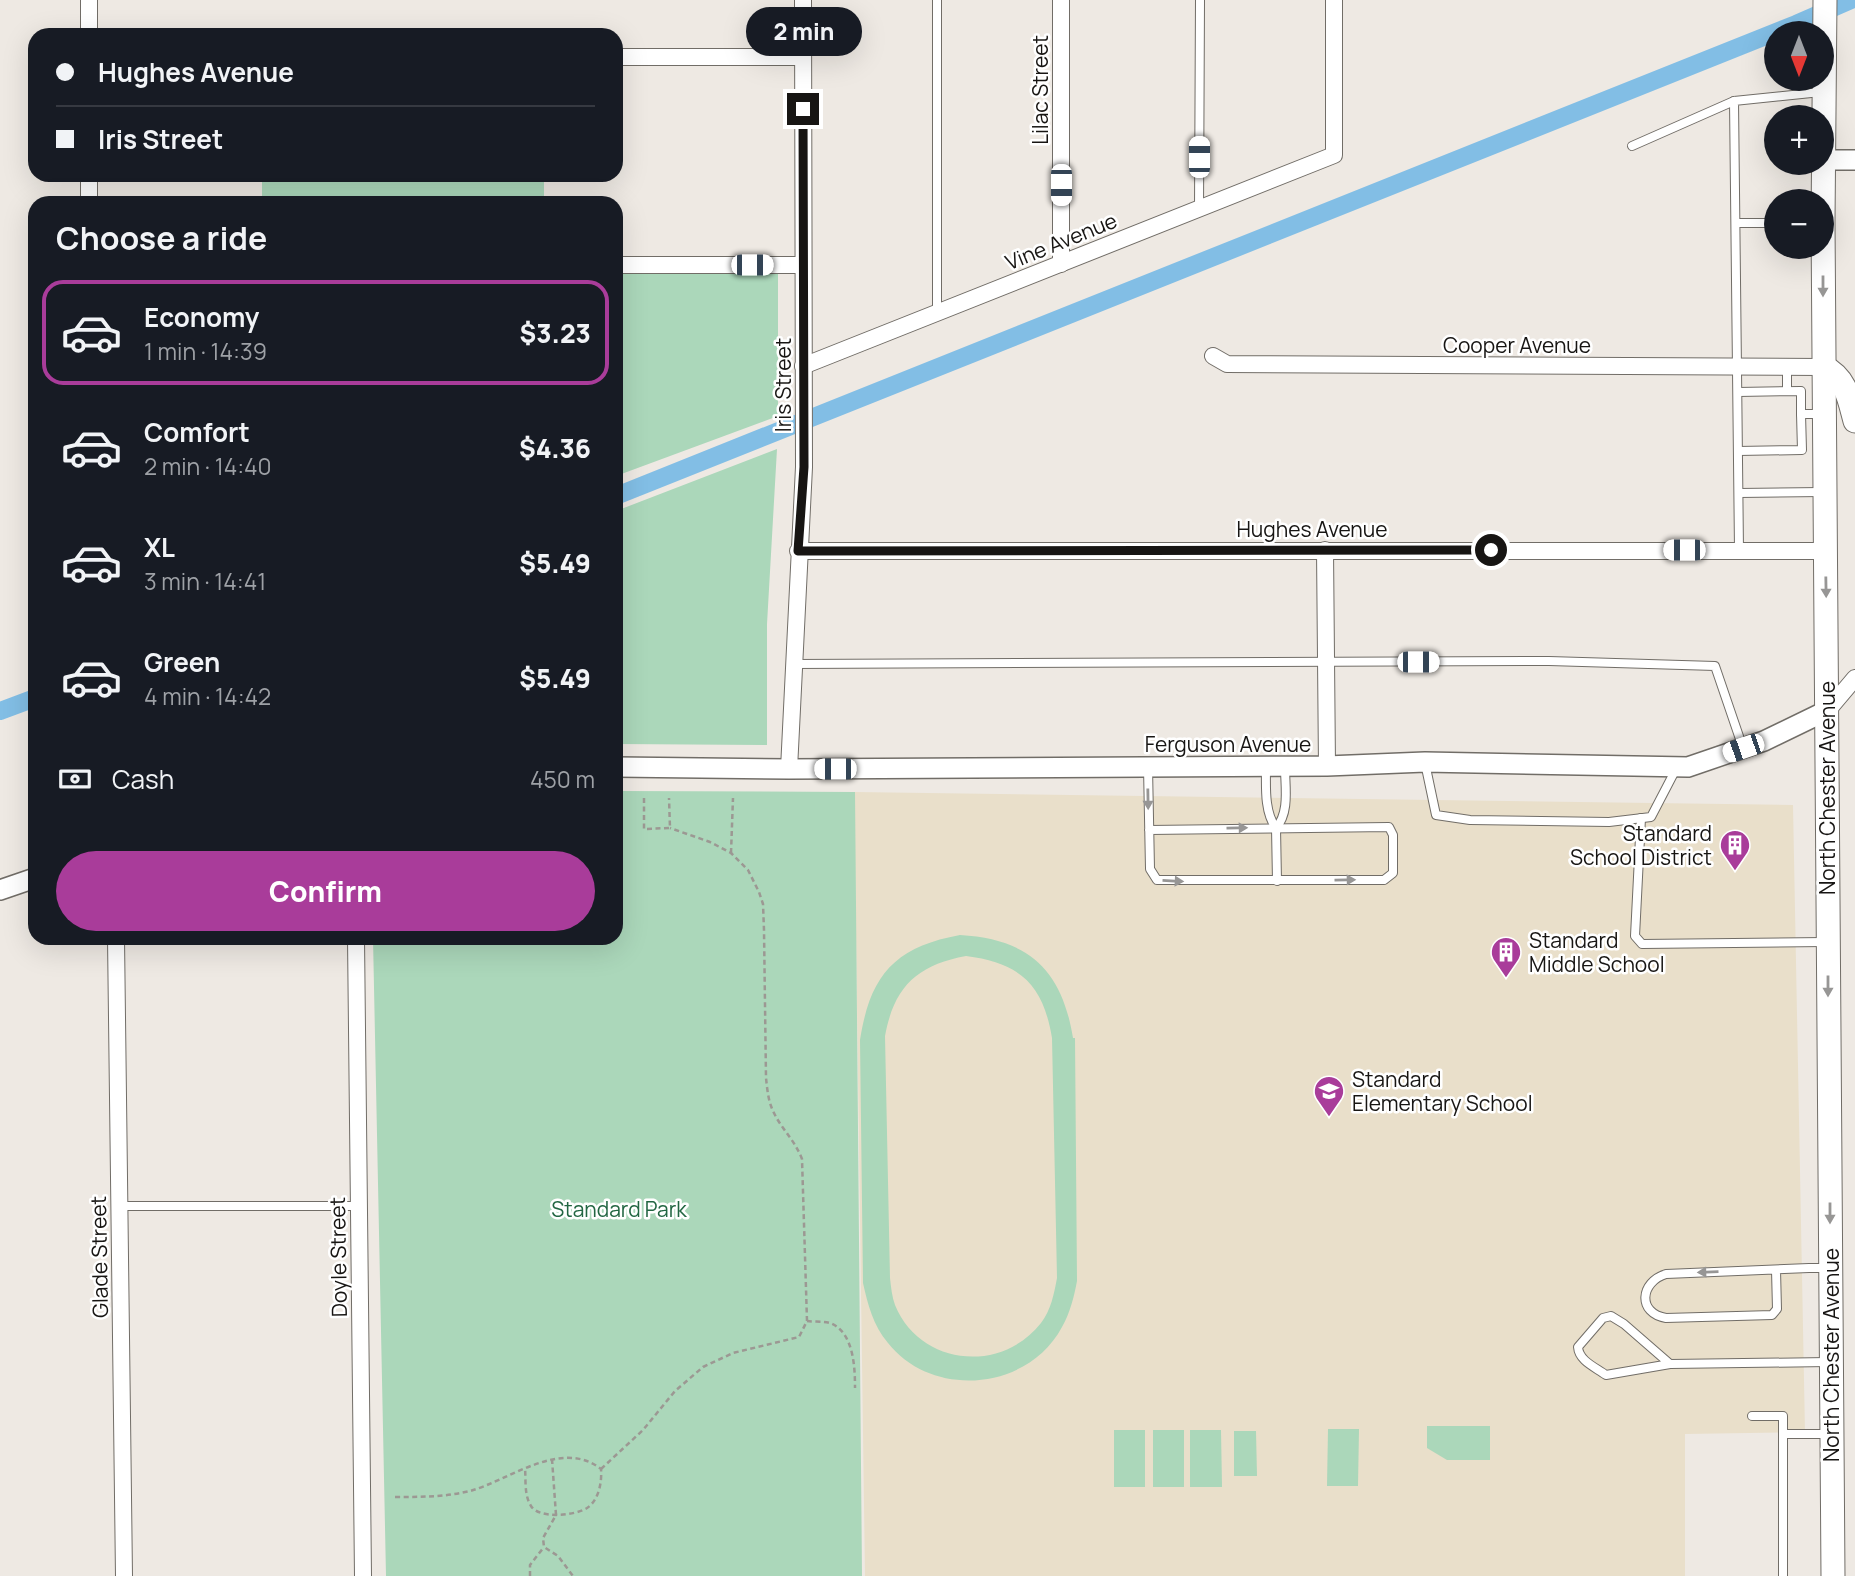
<!DOCTYPE html>
<meta charset="utf-8">
<style>
body{margin:0;font-family:Manrope,sans-serif;background:#242831;color:#f1f3f6;height:100vh;display:flex;flex-direction:column;font-size:26px;white-space:nowrap}
*{box-sizing:border-box;margin:0}
p{font-size:23px;color:#9ea1a6}
.icon{flex:none;width:38px;height:38px;fill:none;stroke:currentColor;stroke-width:2;stroke-linecap:round;stroke-linejoin:round}
.map{position:relative;flex:1;overflow:hidden}
.side{position:absolute;left:28px;top:196px;width:595px;height:749px;display:flex;flex-direction:column;background:#171b24;border-radius:21px;box-shadow:0 7px 28px #0002}
.side>*{flex:none}
.hud{position:absolute;left:28px;top:28px;width:595px;height:154px;border-radius:21px;box-shadow:0 7px 28px #0002;display:grid;align-content:center;height:154px;padding:0 28px;background:#171b24}
.needle{width:46px;rotate:180deg}
.buttons{position:absolute;left:1764px;top:21px;display:grid;gap:14px}
.buttons a{display:grid;place-items:center;width:70px;height:70px;border-radius:50%;background:#171b24;box-shadow:0 7px 28px #0002;font-size:35px}
.end{position:absolute;width:32px;height:32px;margin:-16px;border:9px solid #171513;background:#fff;box-shadow:0 0 0 4px #fff}
.from{border-radius:50%}
.bubble{position:absolute;height:49px;border-radius:24px;background:#171b24;box-shadow:0 7px 28px #0002;font-size:23px;font-weight:800;line-height:49px;text-align:center}
.car{position:absolute;width:21px;height:42px;margin:-21px -10px;border-radius:9px;box-shadow:0 0 5px 2px #0007;background:linear-gradient(#fff 24%,#345 0 40%,#fff 0 76%,#345 0 86%,#fff 0)}
.hud b{display:flex;align-items:center;gap:24px;height:66px;font-size:26px}
.hud b+b{border-top:2px solid #363941}
.hud i{width:18px;height:18px;background:#f1f3f6}
ul{padding:0;list-style:none}
li{display:flex;align-items:center;gap:21px;height:105px;margin:0 14px 10px;padding:0 14px;border:4px solid transparent;border-radius:21px}
li div{flex:1}
li b{display:block;font-size:26px}
li em{font-style:normal;font-weight:800}
li.on{border-color:#a93c9a}
li>.icon{width:63px;height:63px;stroke-width:1.5}
h2{padding:0 28px;font-size:32px;line-height:84px}
.pay{display:flex;align-items:center;gap:18px;height:77px;padding:0 28px;font-size:26px}
.pay p{margin-inline-start:auto}
.action{display:flex;gap:14px;margin-top:auto;padding:14px 28px}
.action a{flex:1;height:80px;border-radius:42px;background:#a93c9a;color:#fff;font-size:28px;font-weight:800;line-height:80px;text-align:center}
.map>svg:first-child{display:block}
.education{fill:#e9dfca}
.green{fill:#abd7ba;fill-rule:evenodd}
.lines{fill:none;stroke-linecap:round;stroke-linejoin:round}
.canal{stroke:#82bee5;stroke-width:18}
.service-casing{stroke:#716d67;stroke-width:10}
.minor-casing{stroke:#716d67;stroke-width:18}
.tertiary-casing{stroke:#716d67;stroke-width:22}
.secondary-casing{stroke:#716d67;stroke-width:25}
.path{stroke:#9c9893;stroke-width:2.5;stroke-dasharray:5 3.5;stroke-linecap:butt}
.service{stroke:#fff;stroke-width:8}
.minor{stroke:#fff;stroke-width:16}
.tertiary{stroke:#fff;stroke-width:19}
.secondary{stroke:#fff;stroke-width:23}
.oneway{fill:#979695}
.route{stroke:#171513;stroke-width:9}
.labels{text-anchor:middle;dominant-baseline:central;stroke-width:5;stroke-linejoin:round;paint-order:stroke}
.street-label{font-size:21px;fill:#171513;stroke:#fff}
.poi-label{font-size:21px;fill:#171513;stroke:#fff;text-anchor:start}
.park-label{font-size:21px;fill:#226642;stroke:#fff}
</style>
<div class="map">
<svg width="1855" height="1576" viewBox="0 0 1855 1576">
<rect width="100%" height="100%" fill="#eee9e3"/>
<path class="education" d="M 854,792 L 1793,805 L 1805,1432 L 1685,1434 L 1685,1576 L 865,1576 Z"/>
<g class="green">
<rect x="262" y="175" width="282" height="28"/>
<path d="M 616,261 L 778,261 L 778,416 L 616,476 Z"/>
<path d="M 777,449 L 767,624 L 767,745 L 616,744 L 616,511 Z"/>
<path d="M 616,791 L 855,792 L 862,1576 L 386,1576 L 373,938 L 616,938 Z"/>
<path d="M 960,935 C 1029,939 1062,970 1073,1038 L 1075,1038 L 1077,1281 C 1074,1297 1070,1313 1062,1327 C 1028,1391 932,1399 888,1343 C 873,1325 868,1305 863,1283 L 860,1040 C 870,976 894,947 960,935 ZM 966,956 C 1020,963 1043,984 1052,1038 L 1057,1278 C 1054,1294 1051,1310 1041,1323 C 1001,1374 920,1366 895,1305 C 892,1297 891,1287 890,1278 L 885,1036 C 894,987 917,965 966,956 Z"/>
<path d="M 1427,1426 L 1490,1426 L 1490,1460 L 1447,1460 L 1427,1448 Z"/>
<path d="M 1328,1429 L 1359,1429 L 1358,1486 L 1327,1486 Z"/>
<rect x="1114" y="1430" width="31" height="57"/>
<rect x="1153" y="1430" width="31" height="57"/>
<path d="M 1190,1430 L 1221,1430 L 1222,1487 L 1190,1487 Z"/>
<path d="M 1234,1431 L 1256,1431 L 1257,1476 L 1234,1476 Z"/>
</g>
<g class="lines">
<g class="canal">
<path d="M 616,496 L 1796,24 L 1851,0"/>
<path d="M 0,711 L 35,698"/>
</g>
<g class="service-casing">
<g id="service">
<path d="M 937,0 L 937,313"/>
<path d="M 1632,146 L 1734,101"/>
<path d="M 1199,209 L 1200,0"/>
<path d="M 1736,223 L 1776,223"/>
<path d="M 1787,367 L 1787,391"/>
<path d="M 1738,392 L 1801,391 L 1801,414"/>
<path d="M 1738,451 L 1802,450 L 1801,414 L 1821,414"/>
<path d="M 1739,493 L 1822,492"/>
<path d="M 1739,550 L 1734,101 L 1821,92"/>
<path d="M 793,664 L 1549,661 L 1715,666 L 1743,748"/>
<path d="M 1425,763 L 1436,815 L 1470,820 L 1609,822 L 1651,817 L 1676,769"/>
<path d="M 1148,767 L 1150,869 L 1157,880 L 1384,880 L 1393,873 L 1393,835 L 1389,827 L 1149,830"/>
<path d="M 1266,767 C 1266,786 1264,812 1276,828 L 1277,881"/>
<path d="M 1641,818 L 1635,936 L 1642,944 L 1825,942"/>
<path d="M 1276,828 C 1290,812 1285,787 1285,767"/>
<path d="M 119,1206 L 359,1206"/>
<path d="M 1776,1270 L 1777,1309 L 1772,1315 L 1666,1318 C 1637,1313 1640,1282 1666,1274 L 1809,1268 L 1828,1268"/>
<path d="M 1670,1364 L 1606,1375 C 1595,1367 1579,1361 1578,1347 L 1603,1318 L 1611,1316 L 1624,1324 L 1670,1364 L 1828,1362"/>
<path d="M 1752,1416 L 1783,1416 L 1783,1434"/>
<path d="M 1783,1576 L 1783,1434 L 1829,1434"/>
</g>
</g>
<g class="minor-casing">
<g id="minor">
<path d="M 89,0 L 89,35"/>
<path d="M 616,57 L 803,57"/>
<path d="M 89,175 L 89,203"/>
<path d="M 1061,264 L 1061,0"/>
<path d="M 622,265 L 803,265"/>
<path d="M 1213,356 L 1227,364 L 1824,367"/>
<path d="M 803,366 L 1334,155 L 1334,0"/>
<path d="M 1325,550 L 1327,766"/>
<path d="M 798,551 L 1825,551"/>
<path d="M 1828,710 L 1855,678"/>
<path d="M 789,769 L 804,467 L 803,0"/>
<path d="M 116,938 L 124,1576"/>
<path d="M 356,938 L 363,1576"/>
</g>
</g>
<g class="tertiary-casing">
<g id="tertiary">
<path d="M 1822,160 L 1855,160"/>
<path d="M 616,767 L 789,769 L 1327,766 L 1425,762 L 1688,767 L 1764,741 L 1828,710"/>
<path d="M 0,890 L 35,878"/>
</g>
</g>
<g class="secondary-casing">
<g id="secondary">
<path d="M 1825,0 L 1823,222 L 1833,1576"/>
<path d="M 1824,367 C 1846,378 1849,399 1855,421"/>
</g>
</g>
<g class="path">
<path d="M 644,798 L 644,829 L 670,828 L 669,798"/>
<path d="M 731,853 L 733,798"/>
<path d="M 807,1321 C 814,1322 823,1321 830,1323 C 854,1332 855,1368 855,1388"/>
<path d="M 552,1459 L 556,1515 L 543,1538 L 544,1547 L 558,1556 L 573,1576"/>
<path d="M 601,1469 L 643,1430 L 675,1391 L 703,1367 L 733,1353 L 799,1337 L 807,1321 L 802,1159 C 794,1138 778,1126 771,1106 C 768,1098 767,1087 766,1078 L 764,930 L 763,904 L 759,892 L 748,870 L 731,853 L 710,842 L 670,828"/>
<path d="M 395,1497 C 421,1497 445,1497 470,1491 C 510,1480 561,1438 601,1469 C 602,1482 599,1500 587,1508 C 574,1516 539,1519 531,1506 C 524,1495 526,1480 525,1468"/>
<path d="M 530,1576 L 530,1565 L 544,1547"/>
</g>
<use href="#service" class="service"/>
<use href="#minor" class="minor"/>
<use href="#tertiary" class="tertiary"/>
<use href="#secondary" class="secondary"/>
</g>
<defs><path id="oneway-solid" d="M-6-.8H1V-3.2L6.5 0L1 3.2V.8H-6Z" transform="scale(1.75)"/></defs>
<g class="oneway">
<use href="#oneway-solid" transform="translate(1823 286) rotate(90)"/>
<use href="#oneway-solid" transform="translate(1826 587) rotate(89)"/>
<use href="#oneway-solid" transform="translate(1148 799) rotate(89)"/>
<use href="#oneway-solid" transform="translate(1237 828) rotate(-1)"/>
<use href="#oneway-solid" transform="translate(1345 880) rotate(-1)"/>
<use href="#oneway-solid" transform="translate(1173 881) rotate(3)"/>
<use href="#oneway-solid" transform="translate(1828 986) rotate(90)"/>
<use href="#oneway-solid" transform="translate(1830 1213) rotate(90)"/>
<use href="#oneway-solid" transform="translate(1708 1272) rotate(178)"/>
</g>
<g class="lines">
<path class="route" d="M 803,109 L 804,467 L 798,551 L 1491,550"/>
</g>
<defs>
<g id="building-pin" transform="scale(1.575)"><path d="M0 17L-7.5 6A9.5 9.5 0 1 1 7.5 6Z" fill="#a93c9a" stroke="#fff"/><path d="M-4-6H4V6H1V3H-1V6H-4ZM-2.5-4.3h1.7v1.8h-1.7ZM.8-4.3h1.7v1.8H.8ZM-2.5-1h1.7V.8h-1.7ZM.8-1h1.7V.8H.8Z" fill="#fff"/></g>
<g id="school-pin" transform="scale(1.575)"><path d="M0 17L-7.5 6A9.5 9.5 0 1 1 7.5 6Z" fill="#a93c9a" stroke="#fff"/><path d="M0-5L7-2L0 1L-7-2ZM-4 1L0 2.5L4 1V4Q0 6-4 4Z" fill="#fff"/></g>
</defs>
<g fill-rule="evenodd">
<use href="#building-pin" x="1735" y="845"/>
<use href="#building-pin" x="1506" y="952"/>
<use href="#school-pin" x="1329" y="1091"/>
</g>
<g class="labels">
<g class="street-label">
<text transform="translate(1040 90) rotate(-90)">Lilac Street</text>
<text transform="translate(1061 241) rotate(-22)">Vine Avenue</text>
<text x="1517" y="345">Cooper Avenue</text>
<text transform="translate(783 385) rotate(-90)">Iris Street</text>
<text x="1312" y="529">Hughes Avenue</text>
<text x="1228" y="744">Ferguson Avenue</text>
<text transform="translate(1827 788) rotate(-90)">North Chester Avenue</text>
<text transform="translate(99 1257) rotate(-91)">Glade Street</text>
<text transform="translate(338 1257) rotate(-91)">Doyle Street</text>
<text transform="translate(1831 1355) rotate(-90)">North Chester Avenue</text>
</g>
<g class="poi-label">
<text x="1712" y="833" text-anchor="end">Standard<tspan x="1712" dy="24">School District</tspan></text>
<text x="1529" y="940">Standard<tspan x="1529" dy="24">Middle School</tspan></text>
<text x="1352" y="1079">Standard<tspan x="1352" dy="24">Elementary School</tspan></text>
</g>
<g class="park-label">
<text x="619" y="1209">Standard Park</text>
</g>
</g>
</svg>
<div class="buttons">
<a><svg class="needle" viewBox="-14 -14 28 28"><path d="M0-13l5 13h-10z" fill="#e53935"/><path d="M0 13l5-13h-10z" fill="#9ea1a6"/></svg></a>
<a>+</a>
<a>−</a>
</div>
<i class="end from" style="left:1491px;top:550px"></i>
<i class="end" style="left:803px;top:109px"></i>
<div class="bubble" style="left:746px;top:7px;width:116px">2 min</div>
<i class="car" style="left:1199px;top:157px;rotate:0deg"></i>
<i class="car" style="left:1061px;top:185px;rotate:180deg"></i>
<i class="car" style="left:752px;top:265px;rotate:90deg"></i>
<i class="car" style="left:1684px;top:550px;rotate:270deg"></i>
<i class="car" style="left:1418px;top:662px;rotate:90deg"></i>
<i class="car" style="left:1743px;top:748px;rotate:251deg"></i>
<i class="car" style="left:835px;top:769px;rotate:270deg"></i>
<div class="hud">
<b><i class="from"></i>Hughes Avenue</b>
<b><i></i>Iris Street</b>
</div>
<section class="side">
<h2>Choose a ride</h2>
<ul>
<li class="on"><svg class="icon" aria-label="car" viewBox="0 0 24 24"><path d="M5 17H2v-5l4-1 3-4h7l3 4 3 1v5h-3M9 17h6M6 11h13"/><circle cx="7" cy="17" r="2"/><circle cx="17" cy="17" r="2"/></svg><div><b>Economy</b><p>1 min · 14:39</p></div><em>$3.23</em></li>
<li><svg class="icon" aria-label="car" viewBox="0 0 24 24"><path d="M5 17H2v-5l4-1 3-4h7l3 4 3 1v5h-3M9 17h6M6 11h13"/><circle cx="7" cy="17" r="2"/><circle cx="17" cy="17" r="2"/></svg><div><b>Comfort</b><p>2 min · 14:40</p></div><em>$4.36</em></li>
<li><svg class="icon" aria-label="car" viewBox="0 0 24 24"><path d="M5 17H2v-5l4-1 3-4h7l3 4 3 1v5h-3M9 17h6M6 11h13"/><circle cx="7" cy="17" r="2"/><circle cx="17" cy="17" r="2"/></svg><div><b>XL</b><p>3 min · 14:41</p></div><em>$5.49</em></li>
<li><svg class="icon" aria-label="car" viewBox="0 0 24 24"><path d="M5 17H2v-5l4-1 3-4h7l3 4 3 1v5h-3M9 17h6M6 11h13"/><circle cx="7" cy="17" r="2"/><circle cx="17" cy="17" r="2"/></svg><div><b>Green</b><p>4 min · 14:42</p></div><em>$5.49</em></li>
</ul>
<div class="pay"><svg class="icon" aria-label="cash" viewBox="0 0 24 24"><path d="M3 7h18v10H3z"/><circle cx="12" cy="12" r="2"/></svg>Cash<p>450 m</p></div>
<div class="action"><a>Confirm</a></div>
</section>
</div>
